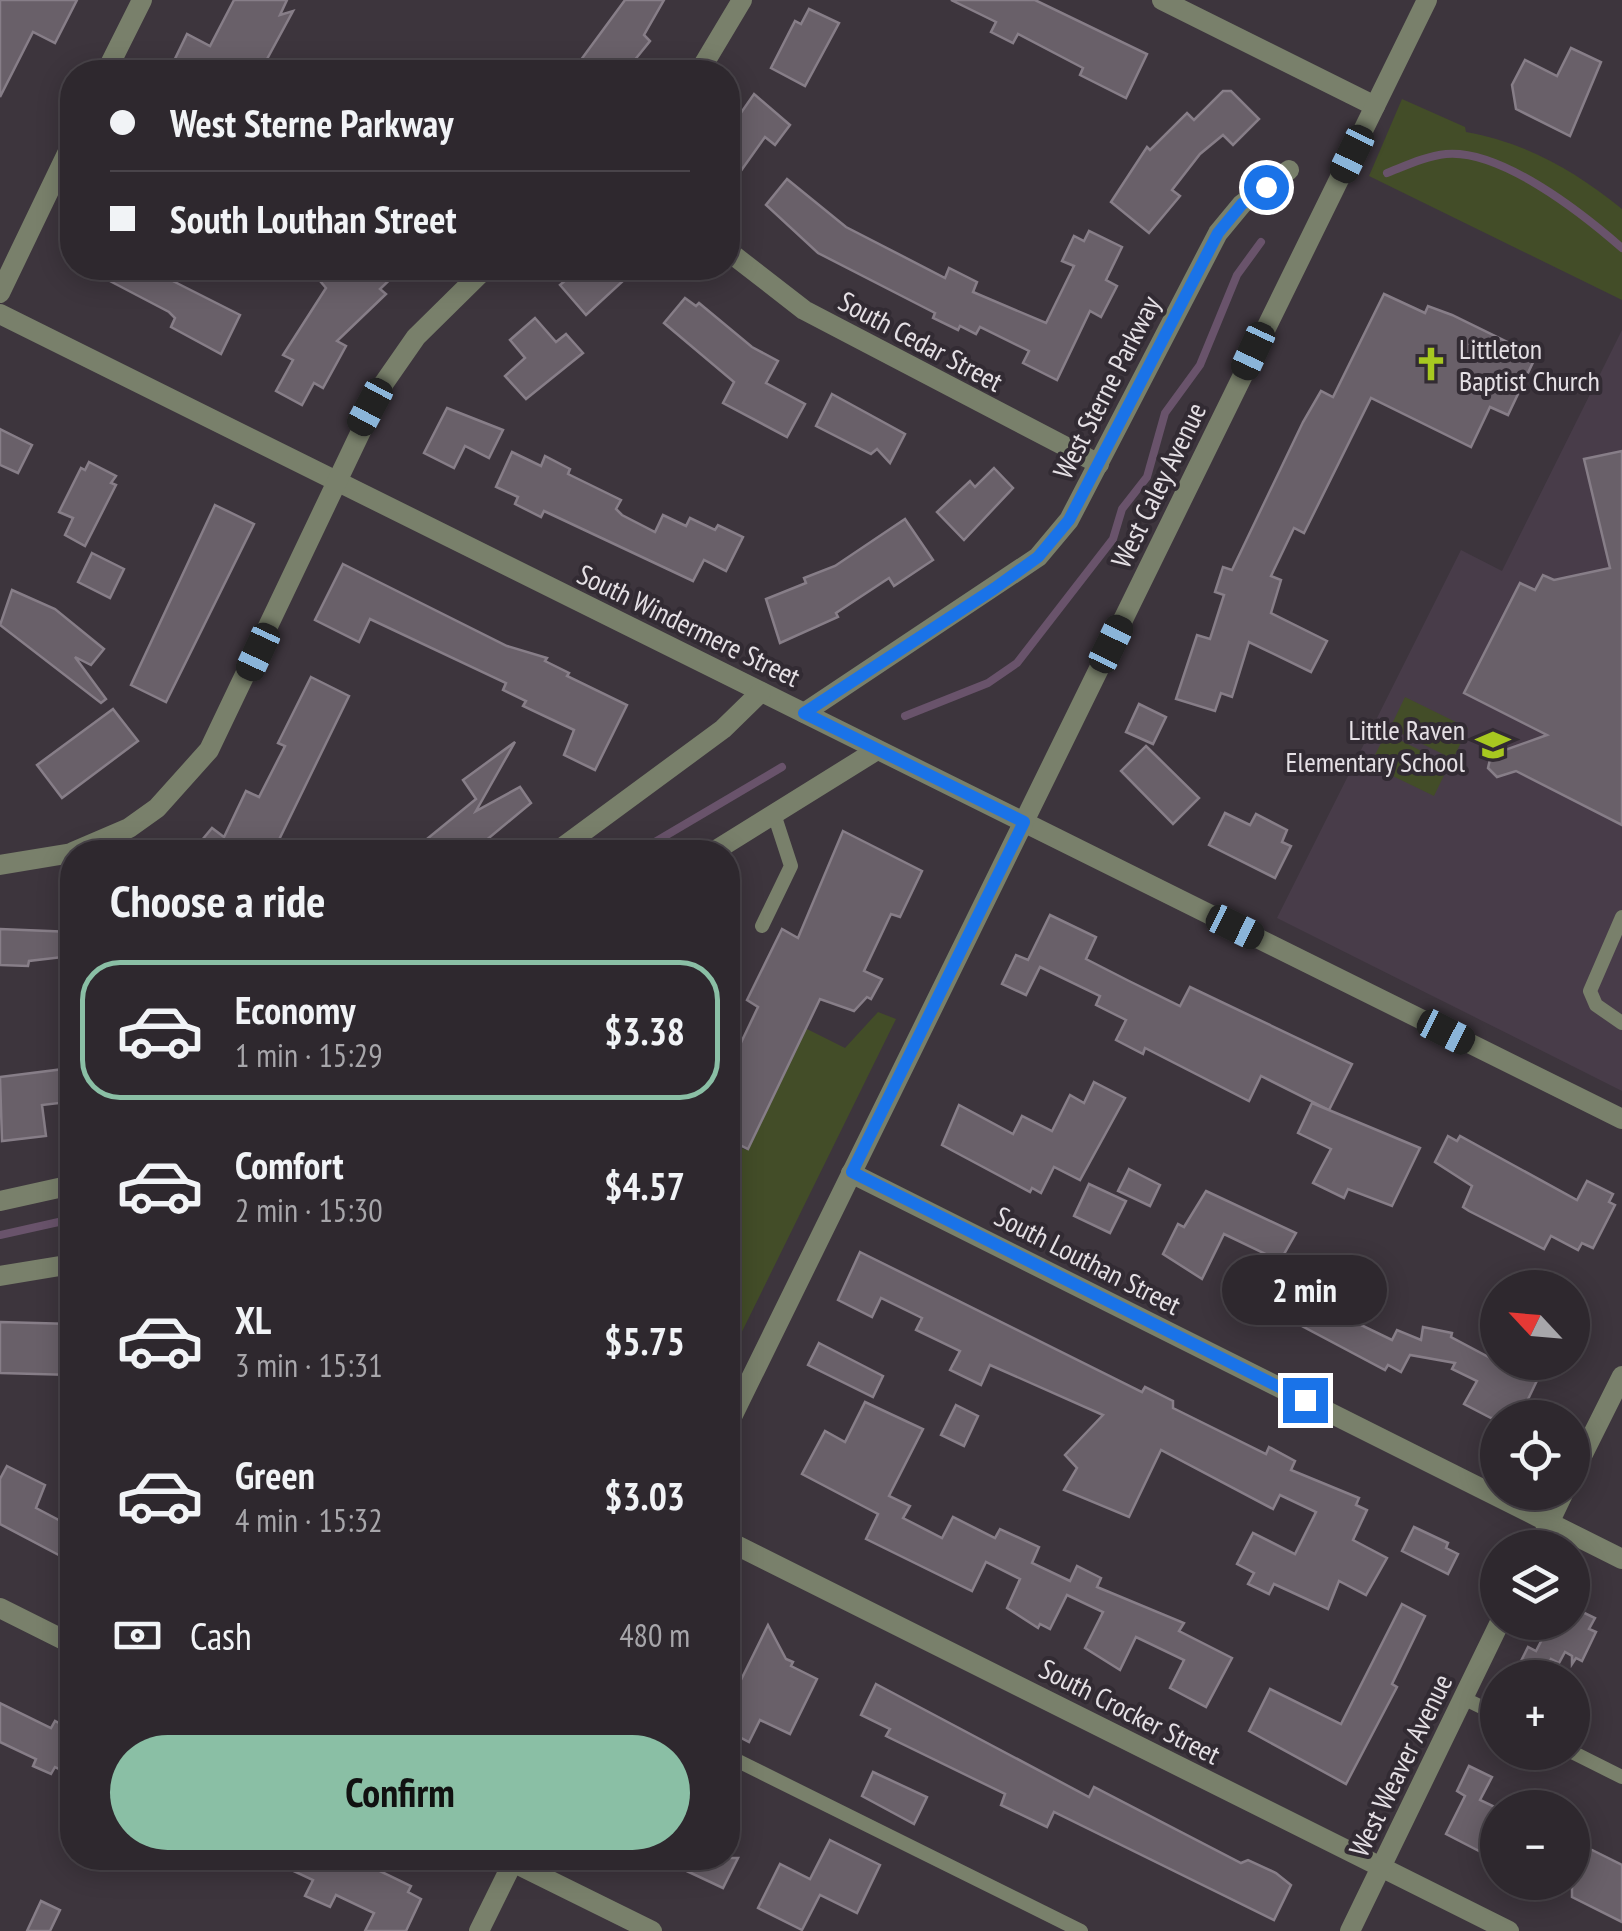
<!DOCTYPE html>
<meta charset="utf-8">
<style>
body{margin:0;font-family:"PT Sans Narrow",sans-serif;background:#363036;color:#f1f3f6;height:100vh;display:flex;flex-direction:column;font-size:38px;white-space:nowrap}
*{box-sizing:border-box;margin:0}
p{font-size:32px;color:#a7a6aa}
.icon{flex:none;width:55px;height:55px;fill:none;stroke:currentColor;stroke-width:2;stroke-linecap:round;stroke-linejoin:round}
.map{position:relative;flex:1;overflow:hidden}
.side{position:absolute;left:60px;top:840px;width:680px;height:1030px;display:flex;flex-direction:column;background:#2e282e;border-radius:40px;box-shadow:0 5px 25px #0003,0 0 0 2px #49444a}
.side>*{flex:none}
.banner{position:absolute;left:60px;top:60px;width:680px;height:220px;border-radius:40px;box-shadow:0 5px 25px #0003,0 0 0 2px #49444a;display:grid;align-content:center;height:220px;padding:0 50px;background:#2e282e}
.needle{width:65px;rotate:296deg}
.controls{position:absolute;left:1480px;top:1270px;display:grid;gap:20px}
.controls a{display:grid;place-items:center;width:110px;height:110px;border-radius:50%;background:#2e282e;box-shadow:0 5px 25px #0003,0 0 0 2px #49444a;font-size:50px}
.end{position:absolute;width:45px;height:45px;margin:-22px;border:12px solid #1a73e8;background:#fff;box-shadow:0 0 0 5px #fff}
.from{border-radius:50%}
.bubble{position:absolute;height:70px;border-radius:35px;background:#2e282e;box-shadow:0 5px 25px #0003,0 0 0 2px #49444a;font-size:32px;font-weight:800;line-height:70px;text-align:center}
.car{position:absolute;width:30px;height:60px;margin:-30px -15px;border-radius:12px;box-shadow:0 0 8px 2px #0007;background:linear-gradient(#222 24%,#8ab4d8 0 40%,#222 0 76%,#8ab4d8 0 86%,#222 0)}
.banner b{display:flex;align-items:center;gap:35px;height:95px;font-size:38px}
.banner b+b{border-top:2px solid #49444a}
.banner i{width:25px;height:25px;background:#f1f3f6}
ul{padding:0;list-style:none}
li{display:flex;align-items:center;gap:30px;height:140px;margin:0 20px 15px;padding:0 30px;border:5px solid transparent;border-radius:40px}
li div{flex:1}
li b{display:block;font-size:38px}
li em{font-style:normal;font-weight:800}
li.current{border-color:#8abfa5}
li>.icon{width:90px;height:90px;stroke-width:1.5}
h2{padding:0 50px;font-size:45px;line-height:120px}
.pay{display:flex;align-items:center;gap:25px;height:110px;padding:0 50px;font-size:38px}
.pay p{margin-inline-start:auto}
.button{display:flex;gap:20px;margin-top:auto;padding:20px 50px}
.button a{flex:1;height:115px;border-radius:60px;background:#8abfa5;color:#111;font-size:40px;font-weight:800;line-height:115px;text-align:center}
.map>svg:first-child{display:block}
.built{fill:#483c49}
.green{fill:#434d28}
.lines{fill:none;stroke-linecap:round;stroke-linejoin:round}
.stream{stroke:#69536b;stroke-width:8}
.building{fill:#696069;stroke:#877e88;stroke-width:2.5}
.lane{stroke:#79806b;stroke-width:14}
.street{stroke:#79806b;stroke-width:20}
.route{stroke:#1a73e8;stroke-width:12}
.labels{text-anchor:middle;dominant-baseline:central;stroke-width:8;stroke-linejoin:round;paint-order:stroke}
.street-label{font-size:28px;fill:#e5e0e5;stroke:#322b33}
.poi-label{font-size:28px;fill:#e5e0e5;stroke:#322b33;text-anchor:start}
</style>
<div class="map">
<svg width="1622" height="1931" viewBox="0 0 1622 1931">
<rect width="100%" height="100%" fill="#3d353d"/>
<path class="built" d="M 1622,330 L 1622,1091 L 1277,918 L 1461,550 L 1502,571 Z"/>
<g class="green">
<path d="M 1402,99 L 1465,127 L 1466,132 C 1527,143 1575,171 1622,209 L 1622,300 L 1369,176 Z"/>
<path d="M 1405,697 L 1468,728 L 1453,759 L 1390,728 Z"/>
<path d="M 1386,733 L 1449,765 L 1434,796 L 1370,765 Z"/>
<path d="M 878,1012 L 896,1019 L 728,1360 L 728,1142 L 746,1150 L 805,1028 L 845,1048 Z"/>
</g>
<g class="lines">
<g class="stream">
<path d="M 1387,173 C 1405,166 1426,156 1446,154 C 1501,149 1582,213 1622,248"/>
<path d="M 905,716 L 988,683 L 1017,663 L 1113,539 L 1122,509 L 1147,477 L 1165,413 L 1200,365 L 1237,275 L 1261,242"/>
<path d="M 638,852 L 782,767"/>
<path d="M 0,1235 L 72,1219"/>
</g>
</g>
<g class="building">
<path d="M 0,0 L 77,0 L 55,43 L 33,32 L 0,97 Z"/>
<path d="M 234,0 L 287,0 L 280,15 L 293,11 L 260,72 L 193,72 L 173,63 L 187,34 L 210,46 Z"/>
<path d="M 625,0 L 664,0 L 644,35 L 650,41 L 625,72 L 572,72 Z"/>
<path d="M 951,0 L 1035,0 L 1147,54 L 1126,98 L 1080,75 L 1083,68 L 1018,34 L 1013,43 L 991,32 L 996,22 Z"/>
<path d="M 809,9 L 839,23 L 805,86 L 771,68 L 795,21 L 801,24 Z"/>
<path d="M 1571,48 L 1601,62 L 1570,136 L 1516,109 L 1512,85 L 1525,60 L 1557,76 Z"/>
<path d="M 1223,91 L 1231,91 L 1259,119 L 1233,145 L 1223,135 L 1200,154 L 1172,190 L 1180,196 L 1149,233 L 1111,202 L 1147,147 L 1150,150 L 1187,113 L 1194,120 Z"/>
<path d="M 754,94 L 790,125 L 775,145 L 765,137 L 728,189 L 728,114 L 736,120 Z"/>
<path d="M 787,179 L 846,227 L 945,278 L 949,268 L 977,282 L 973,292 L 1046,323 L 1074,266 L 1062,261 L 1074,236 L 1084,241 L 1089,231 L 1122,247 L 1106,280 L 1117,286 L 1101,317 L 1090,311 L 1057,380 L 1023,363 L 1029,351 L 980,327 L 976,334 L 960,326 L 958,330 L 933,318 L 935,313 L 818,253 L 766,205 Z"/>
<path d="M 85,268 L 162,268 L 159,274 L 240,315 L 221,354 L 171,327 L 175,318 L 169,312 Z"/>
<path d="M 336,268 L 402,268 L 380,289 L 386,294 L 337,341 L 346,346 L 323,388 L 314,383 L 302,405 L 276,391 L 293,360 L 283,355 L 326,288 L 321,282 Z"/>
<path d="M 580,268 L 637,268 L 586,315 L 560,285 Z"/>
<path d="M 1384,294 L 1425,313 L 1428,306 L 1452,315 L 1536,356 L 1508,415 L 1490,407 L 1471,447 L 1371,398 L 1304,533 L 1294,528 L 1271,576 L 1281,580 L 1271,613 L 1327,641 L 1311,672 L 1249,642 L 1232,697 L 1221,693 L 1215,711 L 1176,699 L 1197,635 L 1210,639 L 1224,595 L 1215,592 L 1223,567 L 1232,570 L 1303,422 L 1321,391 L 1333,397 Z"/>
<path d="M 685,298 L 696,306 L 699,303 L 752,347 L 778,361 L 766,383 L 805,404 L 787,437 L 723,403 L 734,382 L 664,323 Z"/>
<path d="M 535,318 L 556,342 L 566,334 L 583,353 L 526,399 L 505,376 L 525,358 L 510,340 Z"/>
<path d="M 832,394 L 905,434 L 890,463 L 877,449 L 871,454 L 816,426 Z"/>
<path d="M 447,408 L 503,430 L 489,458 L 465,446 L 454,468 L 424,453 Z"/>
<path d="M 0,429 L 32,445 L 18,473 L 0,465 Z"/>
<path d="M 1622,451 L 1622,825 L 1516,771 L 1497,777 L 1488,768 L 1491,755 L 1547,735 L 1464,693 L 1520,583 L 1535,590 L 1543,575 L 1554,580 L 1610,568 L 1584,459 Z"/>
<path d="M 512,452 L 541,466 L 545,456 L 570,469 L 568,474 L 621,500 L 616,509 L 622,515 L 655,532 L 663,515 L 686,526 L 690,518 L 715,530 L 718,525 L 743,537 L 726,571 L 704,560 L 693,581 L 544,511 L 541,517 L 515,504 L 518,497 L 496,487 Z"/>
<path d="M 89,462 L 116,476 L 111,483 L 116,485 L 85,546 L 65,535 L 73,518 L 59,512 L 81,468 L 85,470 Z"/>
<path d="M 994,468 L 1013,488 L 964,540 L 937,512 L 970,481 L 975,487 Z"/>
<path d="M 215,505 L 254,524 L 166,702 L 131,685 Z"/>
<path d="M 905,519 L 933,560 L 894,586 L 889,578 L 836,613 L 838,617 L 780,643 L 766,599 L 806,583 L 804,578 L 835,566 Z"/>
<path d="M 92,553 L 124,569 L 110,598 L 78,582 Z"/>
<path d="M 343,564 L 507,646 L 547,658 L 545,661 L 569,673 L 567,676 L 627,705 L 595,770 L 564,755 L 574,730 L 523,706 L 526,701 L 503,690 L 506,683 L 370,619 L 359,642 L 315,620 Z"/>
<path d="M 12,590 L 55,609 L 104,649 L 91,665 L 75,657 L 106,699 L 101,703 L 0,625 Z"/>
<path d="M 311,677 L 349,696 L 273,852 L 192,852 L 212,828 L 224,837 L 246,791 L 259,797 L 285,746 L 278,743 Z"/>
<path d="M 1139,704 L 1166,717 L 1153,744 L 1126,732 Z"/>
<path d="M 113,709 L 138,741 L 62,798 L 37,765 Z"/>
<path d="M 515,742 L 476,811 L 520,787 L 531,803 L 472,852 L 411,852 L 476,799 L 463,780 Z"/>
<path d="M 1146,746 L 1199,798 L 1173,824 L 1121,771 Z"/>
<path d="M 1225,813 L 1250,825 L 1256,814 L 1287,830 L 1282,842 L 1291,846 L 1275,878 L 1209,845 Z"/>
<path d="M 843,831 L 922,871 L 900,917 L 891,914 L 864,971 L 882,979 L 871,999 L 867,997 L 854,1011 L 820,999 L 748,1149 L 728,1139 L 728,1070 L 758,1007 L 747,1000 L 782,929 L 798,938 Z"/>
<path d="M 1050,915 L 1096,937 L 1086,959 L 1129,981 L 1180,1006 L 1190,987 L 1352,1064 L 1329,1110 L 1261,1076 L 1249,1101 L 1145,1048 L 1143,1054 L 1116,1040 L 1126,1020 L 1096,1005 L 1100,996 L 1040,967 L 1026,995 L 1002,984 L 1016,955 L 1028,960 Z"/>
<path d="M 0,929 L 72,932 L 72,956 L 29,961 L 28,966 L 0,965 Z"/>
<path d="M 64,1069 L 68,1102 L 42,1105 L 46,1136 L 2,1141 L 0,1077 Z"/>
<path d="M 1094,1082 L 1125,1098 L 1080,1180 L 1054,1167 L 1041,1193 L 1032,1188 L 1030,1192 L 942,1145 L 959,1105 L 1013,1134 L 1022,1116 L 1052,1131 L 1070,1095 L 1084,1103 Z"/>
<path d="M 1312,1103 L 1420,1148 L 1392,1206 L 1348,1189 L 1344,1198 L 1313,1183 L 1331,1149 L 1298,1133 Z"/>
<path d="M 1448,1136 L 1457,1141 L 1460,1136 L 1577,1200 L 1587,1181 L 1613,1194 L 1609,1202 L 1615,1205 L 1593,1248 L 1582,1243 L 1578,1250 L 1551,1236 L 1544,1249 L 1469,1211 L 1463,1207 L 1472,1186 L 1435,1162 Z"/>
<path d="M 1129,1169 L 1160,1185 L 1150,1206 L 1118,1191 Z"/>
<path d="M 1089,1184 L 1126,1201 L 1110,1233 L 1074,1216 Z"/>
<path d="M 1206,1191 L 1296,1233 L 1280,1261 L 1224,1234 L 1202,1279 L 1163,1254 L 1178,1224 L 1184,1227 Z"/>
<path d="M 860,1252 L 1142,1392 L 1145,1387 L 1173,1401 L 1173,1408 L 1266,1454 L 1269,1447 L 1295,1461 L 1291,1470 L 1359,1498 L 1356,1505 L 1367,1510 L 1353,1540 L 1387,1558 L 1366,1595 L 1339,1581 L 1328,1609 L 1274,1584 L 1269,1594 L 1248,1584 L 1254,1573 L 1237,1564 L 1253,1533 L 1295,1554 L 1316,1512 L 1280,1495 L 1273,1509 L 1161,1450 L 1129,1517 L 1064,1490 L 1077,1468 L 1065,1455 L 1103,1415 L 990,1365 L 981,1385 L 950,1370 L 960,1351 L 916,1330 L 922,1318 L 881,1298 L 872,1317 L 838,1300 Z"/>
<path d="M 1262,1268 L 1310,1292 L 1316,1281 L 1345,1295 L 1336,1313 L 1392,1340 L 1397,1330 L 1421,1340 L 1423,1327 L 1452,1333 L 1451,1337 L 1498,1362 L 1528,1363 L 1542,1370 L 1519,1418 L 1491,1418 L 1464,1404 L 1477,1381 L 1452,1369 L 1455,1363 L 1410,1355 L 1401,1372 L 1388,1365 L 1385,1370 L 1247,1297 Z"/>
<path d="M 0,1322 L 72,1324 L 72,1375 L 0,1373 Z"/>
<path d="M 819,1343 L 883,1376 L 873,1397 L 808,1365 Z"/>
<path d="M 865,1402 L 923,1429 L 889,1496 L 910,1506 L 903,1518 L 942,1538 L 953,1517 L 995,1538 L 1000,1529 L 1039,1547 L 1032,1563 L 1070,1581 L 1077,1566 L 1101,1578 L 1097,1587 L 1184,1623 L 1179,1631 L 1232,1658 L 1206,1707 L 1170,1688 L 1184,1660 L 1136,1637 L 1120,1670 L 1085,1648 L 1103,1612 L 1067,1595 L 1050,1629 L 1040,1624 L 1038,1628 L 1007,1608 L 1020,1579 L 986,1562 L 972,1591 L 866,1539 L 878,1514 L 802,1474 L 825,1431 L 845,1442 Z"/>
<path d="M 956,1405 L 978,1416 L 964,1446 L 941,1435 Z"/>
<path d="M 7,1466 L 45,1485 L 36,1508 L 72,1527 L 72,1562 L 0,1524 L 0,1479 Z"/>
<path d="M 1414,1527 L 1448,1543 L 1446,1548 L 1458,1554 L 1448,1574 L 1402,1551 Z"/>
<path d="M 1402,1604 L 1425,1616 L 1392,1684 L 1397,1687 L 1346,1784 L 1249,1731 L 1270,1689 L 1341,1724 Z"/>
<path d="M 1572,1607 L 1595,1618 L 1589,1629 L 1596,1632 L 1582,1661 L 1576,1658 L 1572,1664 L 1572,1656 L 1565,1652 L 1559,1663 L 1551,1659 L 1542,1677 L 1519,1665 L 1528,1647 L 1536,1651 L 1551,1622 L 1572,1622 Z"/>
<path d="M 768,1625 L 786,1659 L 793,1662 L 791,1666 L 817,1679 L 790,1734 L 760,1720 L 749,1742 L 728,1731 L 728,1691 L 734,1694 Z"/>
<path d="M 876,1684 L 1089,1797 L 1094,1787 L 1241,1863 L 1248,1860 L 1276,1873 L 1291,1885 L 1274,1920 L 1054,1812 L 1047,1827 L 1001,1805 L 1005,1794 L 886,1736 L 890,1729 L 861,1715 Z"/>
<path d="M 0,1703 L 51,1728 L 55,1721 L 72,1730 L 72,1775 L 55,1767 L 51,1774 L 33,1766 L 36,1759 L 0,1742 Z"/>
<path d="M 1469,1766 L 1492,1777 L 1480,1800 L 1495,1807 L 1489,1818 L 1498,1822 L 1498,1830 L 1485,1854 L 1446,1834 L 1465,1796 L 1457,1791 Z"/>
<path d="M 873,1772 L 927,1797 L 914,1824 L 862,1796 Z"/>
<path d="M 830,1840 L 880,1865 L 857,1913 L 820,1895 L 802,1930 L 758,1908 L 780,1864 L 810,1879 Z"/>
<path d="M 1572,1840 L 1622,1865 L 1622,1922 L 1572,1897 Z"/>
<path d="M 266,1858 L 353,1858 L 411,1886 L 408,1892 L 421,1899 L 406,1931 L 365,1931 L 374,1913 L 336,1895 L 330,1907 L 305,1896 L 313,1880 Z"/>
<path d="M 659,1858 L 738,1858 L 723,1888 Z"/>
<path d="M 41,1901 L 60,1910 L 50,1931 L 27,1931 Z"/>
</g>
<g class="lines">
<g class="lane">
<path d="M 1622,917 L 1590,991 L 1596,1005 L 1622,1023"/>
<path d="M 762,926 L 791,866 L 774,814"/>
<path d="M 1463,1698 L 1498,1715"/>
<path d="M 1572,1752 L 1622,1777"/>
<path d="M 728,1756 L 1081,1931"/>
</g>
<g class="street">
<path d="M 1162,0 L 1375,106"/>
<path d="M 106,72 L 142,0"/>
<path d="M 699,72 L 742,0"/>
<path d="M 728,251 L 804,310 L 1099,464"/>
<path d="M 0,293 L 72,143"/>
<path d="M 0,314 L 1622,1119"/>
<path d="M 804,713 L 1038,557 L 1069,520 L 1218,233 L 1242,204 L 1289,170"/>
<path d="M 73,852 L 129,828 L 157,808 L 209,750 L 384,383 L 416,337 L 486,268"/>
<path d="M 556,852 L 723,729 L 761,692"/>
<path d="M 713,852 L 877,750"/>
<path d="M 0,865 L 72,853"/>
<path d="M 851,1173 L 1622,1559"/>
<path d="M 0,1201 L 72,1185"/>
<path d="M 0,1276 L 72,1264"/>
<path d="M 728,1425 L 1427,0"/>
<path d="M 1572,1476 L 1622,1376"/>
<path d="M 728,1541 L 1509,1931"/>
<path d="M 1537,1548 L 1564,1492"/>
<path d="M 0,1608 L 72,1644"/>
<path d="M 504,1858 L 652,1931"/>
<path d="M 479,1931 L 515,1858"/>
<path d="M 1350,1931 L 1500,1622"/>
</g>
</g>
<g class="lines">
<path class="route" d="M 1266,187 L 1242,204 L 1218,233 L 1069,520 L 1038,557 L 995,588 L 804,713 L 1024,822 L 852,1172 L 1305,1400"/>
</g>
<defs>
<g id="church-bare" transform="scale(2.7)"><path d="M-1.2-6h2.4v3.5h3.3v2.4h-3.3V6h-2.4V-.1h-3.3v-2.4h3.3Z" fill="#a7c820" stroke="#322b33" stroke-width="2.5" paint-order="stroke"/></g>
<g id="school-bare" transform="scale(2.7)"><path d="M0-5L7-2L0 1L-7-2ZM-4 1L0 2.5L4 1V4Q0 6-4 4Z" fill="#a7c820" stroke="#322b33" stroke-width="2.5" paint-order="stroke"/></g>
</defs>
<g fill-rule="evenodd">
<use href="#church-bare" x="1431" y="364"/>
<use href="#school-bare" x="1493" y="745"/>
</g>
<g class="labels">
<g class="street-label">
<text transform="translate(921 341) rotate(28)">South Cedar Street</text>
<text transform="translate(1106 387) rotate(-63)">West Sterne Parkway</text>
<text transform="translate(1158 485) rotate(-64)">West Caley Avenue</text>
<text transform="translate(689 625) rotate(26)">South Windermere Street</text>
<text transform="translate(1088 1260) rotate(27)">South Louthan Street</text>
<text transform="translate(1130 1711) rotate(27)">South Crocker Street</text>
<text transform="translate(1400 1765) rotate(-64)">West Weaver Avenue</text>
</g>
<g class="poi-label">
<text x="1459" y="348">Littleton<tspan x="1459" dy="32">Baptist Church</tspan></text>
<text x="1465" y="729" text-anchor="end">Little Raven<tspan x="1465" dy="32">Elementary School</tspan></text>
</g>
</g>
</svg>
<div class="controls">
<a><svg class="needle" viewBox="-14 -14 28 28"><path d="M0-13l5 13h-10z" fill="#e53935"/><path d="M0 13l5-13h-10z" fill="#a7a6aa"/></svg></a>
<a><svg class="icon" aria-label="locate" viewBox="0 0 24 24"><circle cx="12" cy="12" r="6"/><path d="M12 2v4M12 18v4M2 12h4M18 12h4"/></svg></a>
<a><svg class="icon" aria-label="layers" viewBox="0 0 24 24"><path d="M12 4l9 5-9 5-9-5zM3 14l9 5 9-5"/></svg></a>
<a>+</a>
<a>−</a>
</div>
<i class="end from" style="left:1266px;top:187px"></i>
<i class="end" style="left:1305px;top:1400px"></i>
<div class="bubble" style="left:1222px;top:1255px;width:165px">2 min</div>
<i class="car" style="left:1352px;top:154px;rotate:206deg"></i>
<i class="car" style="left:1253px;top:351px;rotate:205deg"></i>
<i class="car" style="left:370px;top:407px;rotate:208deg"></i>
<i class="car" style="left:1111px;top:644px;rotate:26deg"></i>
<i class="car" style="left:258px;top:652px;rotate:205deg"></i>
<i class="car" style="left:1235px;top:927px;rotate:116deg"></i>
<i class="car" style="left:1446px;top:1032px;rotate:117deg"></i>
<div class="banner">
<b><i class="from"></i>West Sterne Parkway</b>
<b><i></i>South Louthan Street</b>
</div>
<section class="side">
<h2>Choose a ride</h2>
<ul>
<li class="current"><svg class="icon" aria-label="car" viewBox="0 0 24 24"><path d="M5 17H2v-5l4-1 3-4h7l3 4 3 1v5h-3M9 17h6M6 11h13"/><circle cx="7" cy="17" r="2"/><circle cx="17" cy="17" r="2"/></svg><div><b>Economy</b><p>1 min · 15:29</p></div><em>$3.38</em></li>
<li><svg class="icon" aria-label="car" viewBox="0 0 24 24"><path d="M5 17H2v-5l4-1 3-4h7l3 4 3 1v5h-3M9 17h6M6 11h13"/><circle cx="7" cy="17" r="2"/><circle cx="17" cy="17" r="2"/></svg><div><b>Comfort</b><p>2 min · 15:30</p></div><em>$4.57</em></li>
<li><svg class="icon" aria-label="car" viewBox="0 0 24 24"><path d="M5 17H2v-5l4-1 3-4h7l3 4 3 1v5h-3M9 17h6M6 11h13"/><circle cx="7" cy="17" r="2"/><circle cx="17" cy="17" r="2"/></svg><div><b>XL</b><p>3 min · 15:31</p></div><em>$5.75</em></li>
<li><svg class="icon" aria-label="car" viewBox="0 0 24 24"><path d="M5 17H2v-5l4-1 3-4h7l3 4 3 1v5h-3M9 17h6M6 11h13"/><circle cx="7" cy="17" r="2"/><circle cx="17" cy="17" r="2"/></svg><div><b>Green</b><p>4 min · 15:32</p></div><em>$3.03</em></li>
</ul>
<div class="pay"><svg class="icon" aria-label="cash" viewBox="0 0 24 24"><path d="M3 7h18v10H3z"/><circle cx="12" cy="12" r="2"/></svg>Cash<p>480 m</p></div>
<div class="button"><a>Confirm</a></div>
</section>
</div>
